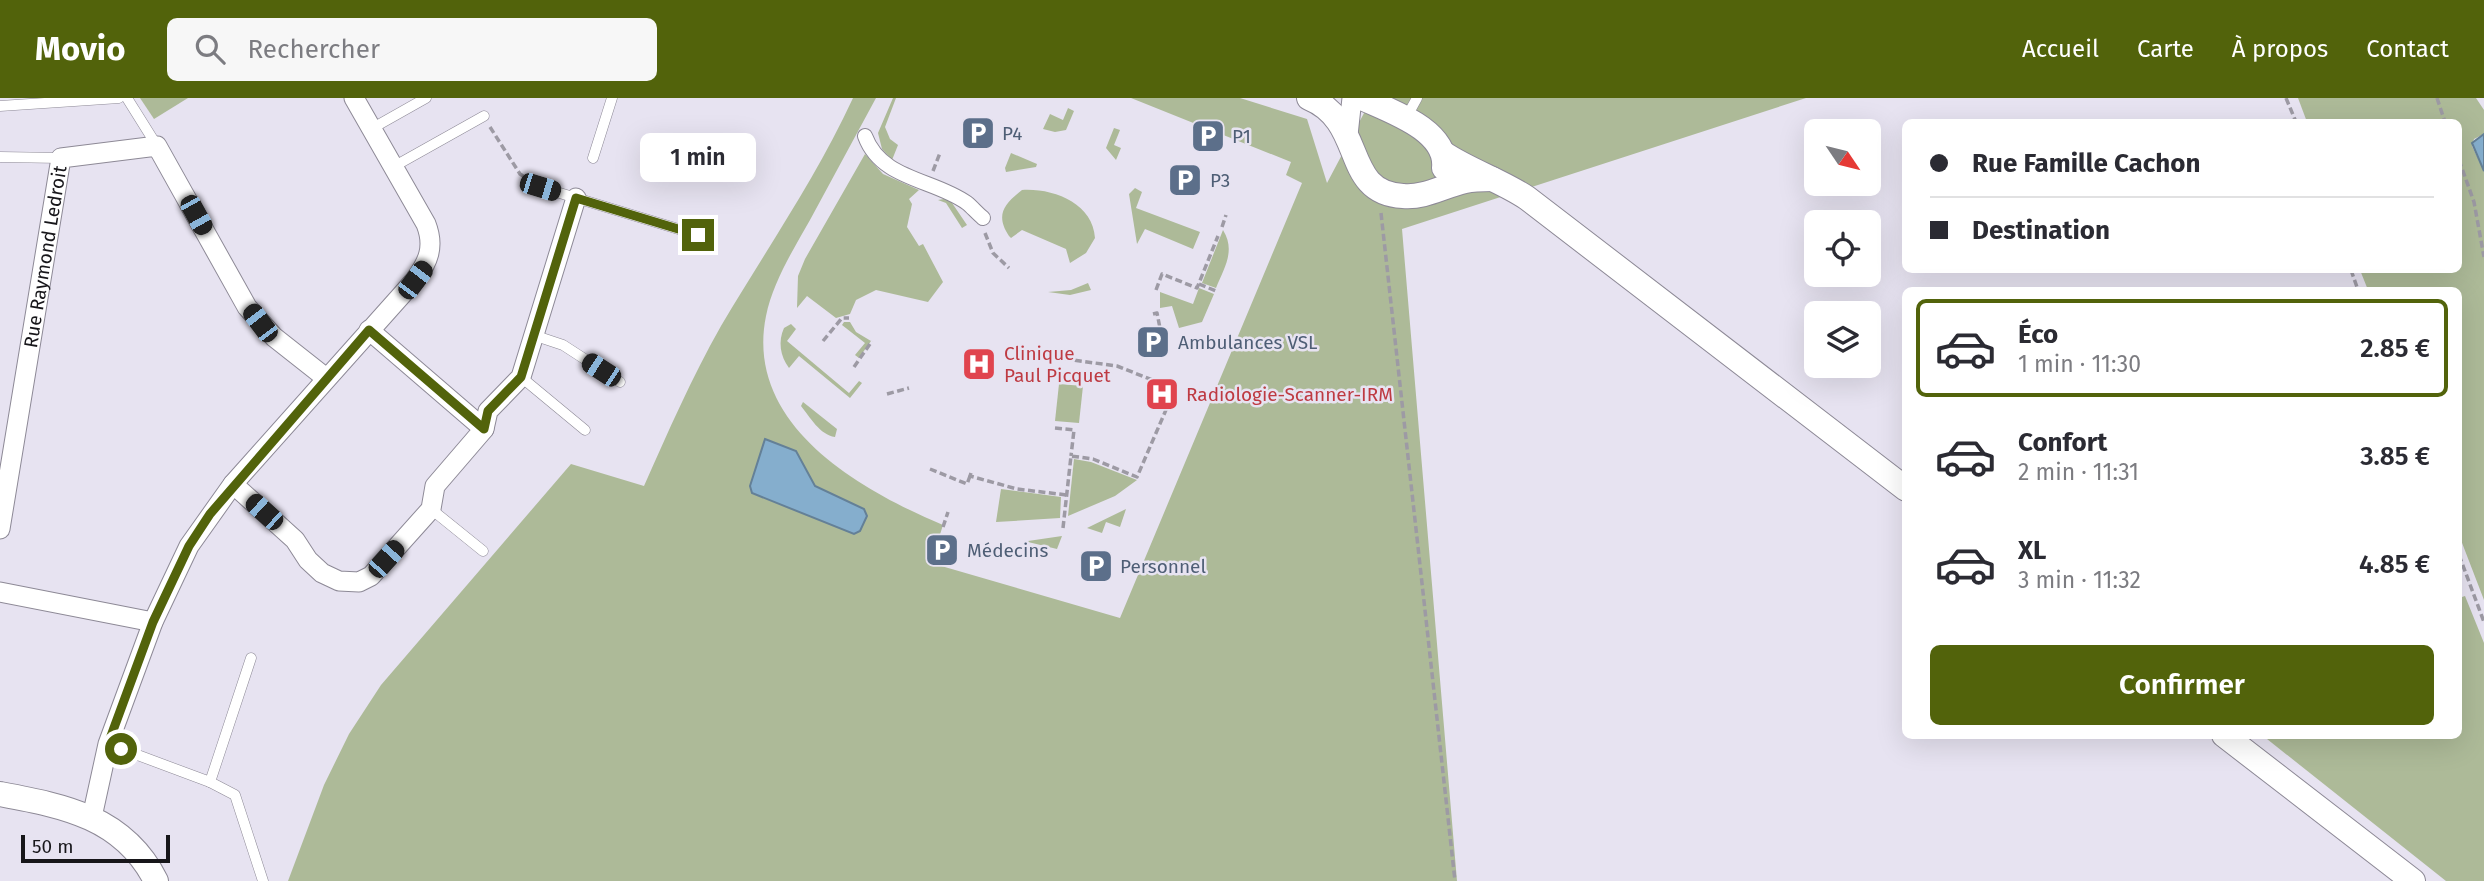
<!DOCTYPE html>
<html lang="fr">
<meta charset="utf-8">
<style>
body{margin:0;font-family:"Fira Sans",sans-serif;background:#f7f7f7;color:#2b2b33;height:100vh;display:flex;flex-direction:column;font-size:26px;white-space:nowrap}
*{box-sizing:border-box;margin:0}
p{font-size:23px;color:#7c7c81}
.icon{flex:none;width:38px;height:38px;fill:none;stroke:currentColor;stroke-width:2;stroke-linecap:round;stroke-linejoin:round}
.map{position:relative;flex:1;overflow:hidden}
.panel{position:absolute;left:1902px;top:189px;width:560px;height:452px;display:flex;flex-direction:column;background:#fff;border-radius:10px;box-shadow:0 7px 28px #0002}
.panel>*{flex:none}
.banner{position:absolute;left:1902px;top:21px;width:560px;height:154px;border-radius:10px;box-shadow:0 7px 28px #0002;display:grid;align-content:center;height:154px;padding:0 28px;background:#fff}
.needle{width:46px;rotate:125deg}
.controls{position:absolute;left:1804px;top:21px;display:grid;gap:14px}
.controls a{display:grid;place-items:center;width:77px;height:77px;border-radius:10px;background:#fff;box-shadow:0 7px 28px #0002;font-size:35px}
.scale{position:absolute;left:21px;bottom:18px;width:149px;box-sizing:border-box;padding-left:7px;border:4px solid #17161a;border-top:0;font-size:19px;line-height:24px;white-space:nowrap;color:#17161a;-webkit-text-stroke:5px #e7e3f1;paint-order:stroke}
.end{position:absolute;width:32px;height:32px;margin:-16px;border:9px solid #52630b;background:#fff;box-shadow:0 0 0 4px #fff}
.from{border-radius:50%}
.bubble{position:absolute;height:49px;border-radius:10px;background:#fff;box-shadow:0 7px 28px #0002;font-size:23px;font-weight:600;line-height:49px;text-align:center}
.car{position:absolute;width:21px;height:42px;margin:-21px -10px;border-radius:9px;box-shadow:0 0 5px 2px #0007;background:linear-gradient(#222 24%,#8ab4d8 0 40%,#222 0 76%,#8ab4d8 0 86%,#222 0)}
.banner b{display:flex;align-items:center;gap:24px;height:66px;font-size:26px}
.banner b+b{border-top:2px solid #e1e1e2}
.banner i{width:18px;height:18px;background:#2b2b33}
ul{padding:12px 0 0;list-style:none}
li{display:flex;align-items:center;gap:21px;height:98px;margin:0 14px 10px;padding:0 14px;border:4px solid transparent;border-radius:10px}
li div{flex:1}
li b{display:block;font-size:26px}
li em{font-style:normal;font-weight:600}
li.active{border-color:#52630b}
li>.icon{width:63px;height:63px;stroke-width:1.5}
.button{display:flex;gap:14px;margin-top:auto;padding:14px 28px}
.button a{flex:1;height:80px;border-radius:10px;background:#52630b;color:#fff;font-size:28px;font-weight:600;line-height:80px;text-align:center}
header{display:flex;align-items:center;gap:42px;box-sizing:border-box;height:98px;padding:0 35px;background:#52630b;color:#fff}
header strong{font-size:33px}
nav{display:flex;gap:38px;margin-inline-start:auto;font-size:24px}
.search{width:490px;height:63px;background:#f7f7f7;display:flex;align-items:center;gap:18px;box-sizing:border-box;padding:0 24px;border-radius:10px;color:#7c7c81;font-size:26px}
.map>svg:first-child{display:block}
.green{fill:#adba98}
.water{fill:#85aecd;stroke:#648097;stroke-width:2}
.lines{fill:none;stroke-linecap:round;stroke-linejoin:round}
.service-casing{stroke:#8d8996;stroke-width:11}
.pedestrian-casing{stroke:#8d8996;stroke-width:16}
.minor-casing{stroke:#8d8996;stroke-width:21}
.tertiary-casing{stroke:#8d8996;stroke-width:26}
.path{stroke:#9d9aa4;stroke-width:3.5;stroke-dasharray:7 3.5;stroke-linecap:butt}
.service{stroke:#fff;stroke-width:10}
.pedestrian{stroke:#fff;stroke-width:14}
.minor{stroke:#fff;stroke-width:19}
.tertiary{stroke:#fff;stroke-width:24}
.route{stroke:#52630b;stroke-width:9}
.labels{text-anchor:middle;dominant-baseline:central;stroke-width:5;stroke-linejoin:round;paint-order:stroke}
.service-label{font-size:19px;fill:#4e5e75;stroke:#e7e3f1;text-anchor:start}
.street-label{font-size:19px;fill:#17161a;stroke:#e7e3f1}
.health-label{font-size:19px;fill:#be3a42;stroke:#e7e3f1;text-anchor:start}
</style>
<header>
<strong>Movio</strong>
<div class="search"><svg class="icon" aria-label="search" viewBox="0 0 24 24"><circle cx="10" cy="10" r="6"/><path d="M15 15l6 6"/></svg>Rechercher</div>
<nav><a>Accueil</a><a>Carte</a><a>À propos</a><a>Contact</a></nav>
</header>
<div class="map">
<svg width="2484" height="783" viewBox="0 0 2484 783">
<rect width="100%" height="100%" fill="#e7e3f1"/>
<g class="green">
<path d="M 140,0 L 188,0 L 154,21 Z"/>
<path d="M 853,0 L 876,0 C 854,41 832,81 810,122 C 793,152 773,184 766,218 C 744,327 860,392 943,427 L 931,465 L 1120,520 L 1302,85 L 1286,77 L 1291,64 L 1131,0 L 1240,0 L 1307,21 L 1327,85 L 1372,0 L 1806,0 L 1402,131 L 1457,783 L 288,783 L 324,687 L 349,636 L 381,587 L 571,366 L 644,388 C 668,334 692,279 721,228 C 766,152 816,80 853,0 Z"/>
<path d="M 893,0 L 896,0 L 885,29 L 890,41 L 898,47 L 892,62 L 882,51 L 878,35 Z"/>
<path d="M 2298,0 L 2476,0 L 2484,12 L 2484,36 L 2474,41 L 2472,48 L 2484,73 L 2484,502 L 2459,437 L 2459,192 L 2368,192 L 2360,172 L 2459,172 L 2459,24 L 2307,24 Z"/>
<path d="M 1068,10 L 1074,13 L 1066,32 L 1055,34 L 1043,31 L 1050,16 L 1063,22 Z"/>
<path d="M 1114,30 L 1120,32 L 1114,47 L 1121,50 L 1116,62 L 1106,50 Z"/>
<path d="M 1011,55 L 1037,66 L 1036,69 L 1006,74 L 1005,70 Z"/>
<path d="M 865,56 L 883,76 L 919,92 L 909,101 L 912,106 L 907,129 L 919,148 L 923,146 L 943,184 L 928,204 L 876,192 L 856,202 L 850,216 L 836,220 L 807,198 L 797,210 L 798,178 L 805,161 Z"/>
<path d="M 1135,90 L 1142,94 L 1136,110 L 1200,134 L 1193,151 L 1145,131 L 1137,146 L 1129,96 Z"/>
<path d="M 1022,92 C 1053,90 1093,105 1095,140 L 1086,155 L 1070,165 L 1066,151 L 1022,132 L 1011,140 L 1009,138 C 995,117 1004,106 1022,92 Z"/>
<path d="M 944,101 L 950,102 L 967,127 L 962,130 L 946,105 L 938,102 Z"/>
<path d="M 1223,132 C 1236,153 1224,170 1216,190 L 1202,185 Z"/>
<path d="M 1088,185 L 1091,192 L 1070,197 L 1048,194 L 1071,192 Z"/>
<path d="M 1199,190 L 1214,196 L 1202,224 L 1179,230 L 1172,208 L 1160,210 L 1160,194 L 1193,206 Z"/>
<path d="M 844,224 L 850,224 L 856,234 L 871,243 L 859,260 L 855,257 L 865,245 L 842,227 Z"/>
<path d="M 791,226 L 796,231 L 787,243 L 849,295 L 859,283 L 862,285 L 850,300 L 799,258 L 789,270 C 780,258 778,243 784,230 Z"/>
<path d="M 1059,286 L 1083,288 L 1079,325 L 1055,323 Z"/>
<path d="M 803,304 L 837,331 L 835,339 C 820,337 810,319 801,308 Z"/>
<path d="M 1074,361 L 1091,364 L 1137,382 L 1115,398 L 1068,418 Z"/>
<path d="M 1001,391 L 1061,399 L 1060,420 L 996,424 Z"/>
<path d="M 1126,411 L 1120,429 L 1106,424 L 1102,435 L 1087,430 Z"/>
<path d="M 1062,438 L 1057,451 L 1028,444 L 1028,443 Z"/>
<path d="M 2465,498 L 2484,545 L 2484,783 L 2446,783 L 2262,637 L 2459,637 L 2459,500 Z"/>
</g>
<g class="water">
<path d="M 2484,36 L 2484,73 L 2472,45 Z"/>
<path d="M 765,341 L 796,353 L 815,388 L 864,411 L 867,418 L 860,433 L 854,436 L 752,395 L 750,388 Z"/>
</g>
<g class="lines">
<g class="service-casing">
<g id="service">
<path d="M 127,0 L 157,48"/>
<path d="M 0,8 L 119,0"/>
<path d="M 1406,20 L 1417,0"/>
<path d="M 371,31 L 426,0"/>
<path d="M 0,59 L 61,60"/>
<path d="M 593,60 L 612,0"/>
<path d="M 393,69 L 484,18"/>
<path d="M 540,89 L 698,137"/>
<path d="M 533,237 L 563,247 L 620,284"/>
<path d="M 521,279 L 585,332"/>
<path d="M 431,411 L 483,453"/>
<path d="M 108,646 L 210,684 L 251,560"/>
<path d="M 210,684 L 235,697 L 263,783"/>
</g>
</g>
<g class="pedestrian-casing">
<path id="pedestrian" d="M 865,38 C 881,82 934,81 967,105 C 972,109 977,115 983,120"/>
</g>
<g class="minor-casing">
<g id="minor">
<path d="M 1348,37 L 1352,0"/>
<path d="M 484,331 L 488,313 L 521,279 L 576,100"/>
<path d="M 233,386 L 295,442 L 308,462 L 322,475 L 339,483 L 359,484 L 371,478 L 431,411 L 435,388 L 484,331 L 369,232"/>
<path id="s1" d="M 0,431 L 61,60 L 157,48 L 247,209 L 274,239 L 326,280"/>
<path d="M 0,494 L 153,524"/>
<path d="M 92,719 L 108,646 L 153,524 L 189,448 L 233,386 L 415,182 C 428,164 435,149 426,126 L 354,0"/>
</g>
</g>
<g class="tertiary-casing">
<g id="tertiary">
<path d="M 1309,0 C 1367,24 1341,95 1403,98 C 1425,100 1443,88 1465,83 C 1473,81 1483,81 1492,81"/>
<path d="M 1362,0 C 1390,13 1448,32 1444,70"/>
<path d="M 1443,55 C 1470,73 1500,82 1527,100 L 1906,391"/>
<path d="M 2224,637 L 2413,783"/>
<path d="M 0,696 C 64,708 124,719 156,783"/>
</g>
</g>
<g class="path">
<path d="M 2286,0 L 2296,24"/>
<path d="M 2437,0 L 2445,24"/>
<path d="M 490,29 L 520,76 L 529,82"/>
<path d="M 2459,62 L 2474,104 L 2484,159"/>
<path d="M 933,73 L 940,55"/>
<path d="M 1381,115 L 1455,783"/>
<path d="M 1222,129 L 1226,117"/>
<path d="M 985,135 L 993,155 L 1009,170"/>
<path d="M 2351,172 L 2358,192"/>
<path d="M 1199,186 L 1216,193"/>
<path d="M 1156,192 L 1162,176 L 1197,190 L 1218,138"/>
<path d="M 1153,216 L 1157,215 L 1161,235"/>
<path d="M 823,243 L 842,220 L 849,220"/>
<path d="M 854,269 L 872,243"/>
<path d="M 887,296 L 909,290"/>
<path d="M 1055,330 L 1074,332 L 1071,358"/>
<path d="M 930,371 L 967,386 L 970,378"/>
<path d="M 971,375 L 970,378 L 1017,391 L 1067,397"/>
<path d="M 943,429 L 948,414"/>
<path d="M 1063,430 L 1071,358 L 1093,361 L 1137,379 L 1175,291 L 1117,268 L 1065,261"/>
<path d="M 2459,457 L 2484,524"/>
</g>
<use href="#service" class="service"/>
<use href="#pedestrian" class="pedestrian"/>
<use href="#minor" class="minor"/>
<use href="#tertiary" class="tertiary"/>
</g>
<g class="lines">
<path class="route" d="M 121,651 L 108,646 L 153,524 L 189,448 L 210,416 L 369,232 L 484,331 L 488,313 L 521,279 L 576,100 L 698,137"/>
</g>
<defs>
<g id="parking-square" transform="scale(1.75)"><rect x="-9" y="-9" width="18" height="18" rx="4" fill="#5c6f8a" stroke="#e7e3f1"/><path d="M-3.5-5.5H1a3.5 3.5 0 0 1 0 7H-1V5.5H-3.5ZM-1-3.4V-.6H.8a1.4 1.4 0 0 0 0-2.8Z" fill="#fff"/></g>
<g id="hospital-square" transform="scale(1.75)"><rect x="-9" y="-9" width="18" height="18" rx="4" fill="#e0444e" stroke="#e7e3f1"/><path d="M-5-5h3v3.5h4V-5h3V5h-3V1.5h-4V5h-3Z" fill="#fff"/></g>
</defs>
<g fill-rule="evenodd">
<use href="#parking-square" x="978" y="35"/>
<use href="#parking-square" x="1208" y="38"/>
<use href="#parking-square" x="1185" y="82"/>
<use href="#parking-square" x="1153" y="244"/>
<use href="#hospital-square" x="979" y="266"/>
<use href="#hospital-square" x="1162" y="296"/>
<use href="#parking-square" x="942" y="452"/>
<use href="#parking-square" x="1096" y="468"/>
</g>
<g class="labels">
<g class="service-label">
<text x="1002" y="35">P4</text>
<text x="1232" y="38">P1</text>
<text x="1210" y="82">P3</text>
<text x="1178" y="244">Ambulances VSL</text>
<text x="967" y="452">Médecins</text>
<text x="1120" y="468">Personnel</text>
</g>
<g class="street-label">
<text stroke="none"><textPath href="#s1" startOffset="276">Rue Raymond Ledroit</textPath></text>
</g>
<g class="health-label">
<text x="1004" y="255">Clinique<tspan x="1004" dy="22">Paul Picquet</tspan></text>
<text x="1186" y="296">Radiologie-Scanner-IRM</text>
</g>
</g>
</svg>
<div class="controls">
<a><svg class="needle" viewBox="-14 -14 28 28"><path d="M0-13l5 13h-10z" fill="#e53935"/><path d="M0 13l5-13h-10z" fill="#7c7c81"/></svg></a>
<a><svg class="icon" aria-label="locate" viewBox="0 0 24 24"><circle cx="12" cy="12" r="6"/><path d="M12 2v4M12 18v4M2 12h4M18 12h4"/></svg></a>
<a><svg class="icon" aria-label="layers" viewBox="0 0 24 24"><path d="M12 4l9 5-9 5-9-5zM3 14l9 5 9-5"/></svg></a>
</div>
<div class="scale">50 m</div>
<i class="end from" style="left:121px;top:651px"></i>
<i class="end" style="left:698px;top:137px"></i>
<div class="bubble" style="left:640px;top:35px;width:116px">1 min</div>
<i class="car" style="left:540px;top:89px;rotate:107deg"></i>
<i class="car" style="left:196px;top:117px;rotate:151deg"></i>
<i class="car" style="left:415px;top:182px;rotate:37deg"></i>
<i class="car" style="left:260px;top:225px;rotate:323deg"></i>
<i class="car" style="left:601px;top:272px;rotate:303deg"></i>
<i class="car" style="left:264px;top:414px;rotate:312deg"></i>
<i class="car" style="left:386px;top:461px;rotate:42deg"></i>
<div class="banner">
<b><i class="from"></i>Rue Famille Cachon</b>
<b><i></i>Destination</b>
</div>
<section class="panel">
<ul>
<li class="active"><svg class="icon" aria-label="car" viewBox="0 0 24 24"><path d="M5 17H2v-5l4-1 3-4h7l3 4 3 1v5h-3M9 17h6M6 11h13"/><circle cx="7" cy="17" r="2"/><circle cx="17" cy="17" r="2"/></svg><div><b>Éco</b><p>1 min · 11:30</p></div><em>2.85 €</em></li>
<li><svg class="icon" aria-label="car" viewBox="0 0 24 24"><path d="M5 17H2v-5l4-1 3-4h7l3 4 3 1v5h-3M9 17h6M6 11h13"/><circle cx="7" cy="17" r="2"/><circle cx="17" cy="17" r="2"/></svg><div><b>Confort</b><p>2 min · 11:31</p></div><em>3.85 €</em></li>
<li><svg class="icon" aria-label="car" viewBox="0 0 24 24"><path d="M5 17H2v-5l4-1 3-4h7l3 4 3 1v5h-3M9 17h6M6 11h13"/><circle cx="7" cy="17" r="2"/><circle cx="17" cy="17" r="2"/></svg><div><b>XL</b><p>3 min · 11:32</p></div><em>4.85 €</em></li>
</ul>
<div class="button"><a>Confirmer</a></div>
</section>
</div>
